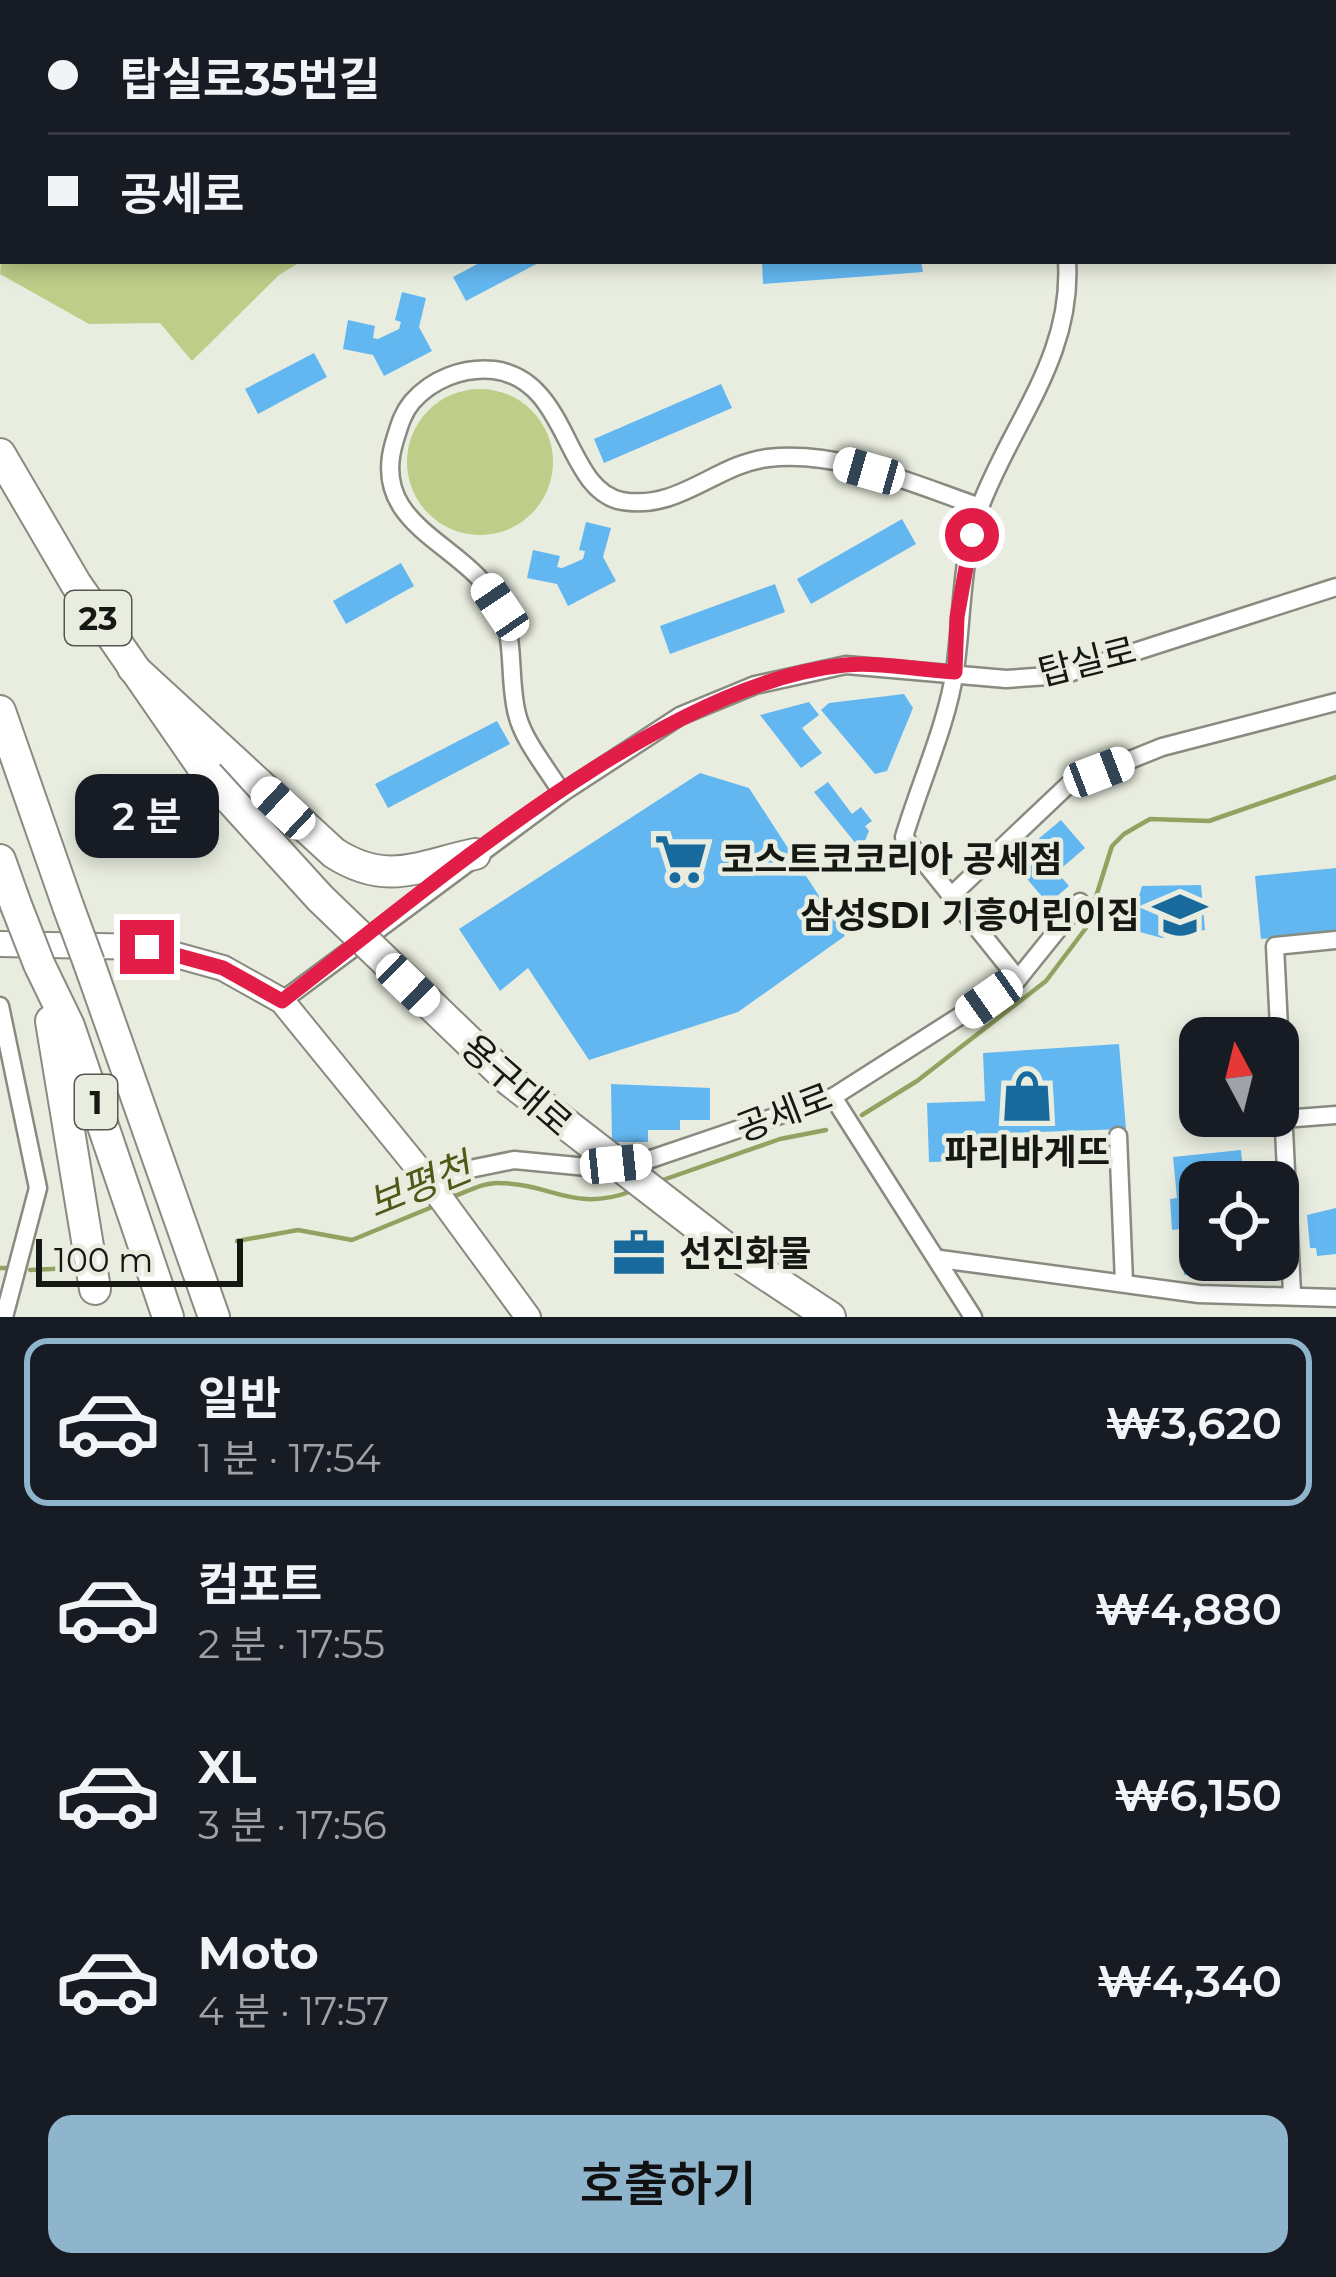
<!DOCTYPE html>
<html lang="ko">
<meta charset="utf-8">
<style>
body{margin:0;font-family:Montserrat,"Noto Sans KR",sans-serif;background:#20242c;color:#f1f3f6;height:100vh;display:flex;flex-direction:column;font-size:45px;white-space:nowrap}
*{box-sizing:border-box;margin:0}
p{font-size:39px;color:#9ea1a6}
.icon{flex:none;width:66px;height:66px;fill:none;stroke:currentColor;stroke-width:2;stroke-linecap:round;stroke-linejoin:round}
.map{position:relative;height:1317px;overflow:hidden}
.drawer{display:flex;flex-direction:column;background:#171b24;flex:1}
.drawer>*{flex:none}
.guide{position:absolute;left:0px;top:0px;width:1338px;height:264px;box-shadow:0 6px 18px #0003;display:grid;align-content:center;height:264px;padding:0 48px;background:#171b24}
.needle{width:78px;rotate:353deg}
.fabs{position:absolute;left:1179px;top:1017px;display:grid;gap:24px}
.fabs a{display:grid;place-items:center;width:120px;height:120px;border-radius:24px;background:#171b24;box-shadow:0 6px 18px #0003;font-size:60px}
.scale{position:absolute;left:36px;bottom:30px;width:207px;box-sizing:border-box;padding-left:12px;border:6px solid #161813;border-top:0;font-size:33px;line-height:42px;white-space:nowrap;color:#161813;-webkit-text-stroke:9px #e9eddf;paint-order:stroke}
.end{position:absolute;width:54px;height:54px;margin:-27px;border:15px solid #e11d48;background:#fff;box-shadow:0 0 0 6px #fff}
.from{border-radius:50%}
.bubble{position:absolute;height:84px;border-radius:24px;background:#171b24;box-shadow:0 6px 18px #0003;font-size:39px;font-weight:600;line-height:84px;text-align:center}
.car{position:absolute;width:36px;height:72px;margin:-36px -18px;border-radius:15px;box-shadow:0 0 9px 3px #0007;background:linear-gradient(#fff 24%,#345 0 40%,#fff 0 76%,#345 0 86%,#fff 0)}
.guide b{display:flex;align-items:center;gap:42px;height:114px;font-size:45px}
.guide b+b{border-top:3px solid #363941}
.guide i{width:30px;height:30px;background:#f1f3f6}
ul{padding:21px 0 0;list-style:none}
li{display:flex;align-items:center;gap:36px;height:168px;margin:0 24px 18px;padding:0 24px;border:6px solid transparent;border-radius:24px}
li div{flex:1}
li b{display:block;font-size:45px}
li em{font-style:normal;font-weight:600}
li.on{border-color:#8fb5cd}
li>.icon{width:108px;height:108px;stroke-width:1.5}
.cta{display:flex;gap:24px;margin-top:auto;padding:24px 48px}
.cta a{flex:1;height:138px;border-radius:24px;background:#8fb5cd;color:#111;font-size:48px;font-weight:600;line-height:138px;text-align:center}
.map>svg:first-child{display:block}
.green{fill:#becd88}
.lines{fill:none;stroke-linecap:round;stroke-linejoin:round}
.stream{stroke:#94a261;stroke-width:4.5}
.building{fill:#63b7f1}
.street-casing{stroke:#888b7f;stroke-width:21}
.secondary-casing{stroke:#888b7f;stroke-width:28}
.highway-casing{stroke:#888b7f;stroke-width:34}
.street{stroke:#fff;stroke-width:16}
.secondary{stroke:#fff;stroke-width:24}
.highway{stroke:#fff;stroke-width:30}
.highway-bridge-casing{stroke:#888b7f;stroke-width:34;stroke-linecap:butt}
.highway-bridge{stroke:#fff;stroke-width:30}
.route{stroke:#e11d48;stroke-width:15}
.labels{text-anchor:middle;dominant-baseline:central;stroke-width:9;stroke-linejoin:round;paint-order:stroke}
.shield{fill:#e9eddf;stroke:#555850;stroke-width:3}
.shield-label{font-size:33px;font-weight:bold;fill:#161813}
.street-label{font-size:36px;fill:#161813;stroke:#e9eddf}
.poi-label{font-size:36px;font-weight:bold;fill:#161813;stroke:#e9eddf;text-anchor:start}
.water-label{font-size:39px;font-style:italic;fill:#4e5817;stroke:#e9eddf}
</style>
<div class="map">
<svg width="1336" height="1317" viewBox="0 0 1336 1317">
<rect width="100%" height="100%" fill="#e9eddf"/>
<g class="green">
<path d="M 3,234 L 3,261 L 302,261 L 279,275 L 192,361 L 160,323 L 89,324 L 0,274 Z"/>
<circle cx="480" cy="462" r="73"/>
</g>
<g class="lines">
<g class="stream">
<path d="M 862,1115 L 917,1081 L 1046,981 L 1086,928 L 1112,846 L 1124,834 L 1150,819 L 1209,821 L 1336,777"/>
<path d="M 660,1181 L 780,1139 L 826,1130"/>
<path d="M 452,1197 C 466,1192 485,1182 499,1183 C 553,1184 574,1213 632,1191"/>
<path d="M 237,1241 L 298,1230 L 352,1240 L 437,1205"/>
<path d="M 0,1268 L 7,1268"/>
<path d="M 30,1270 L 72,1268"/>
</g>
</g>
<g class="building">
<path d="M 483,261 L 542,261 L 466,301 L 453,277 Z"/>
<path d="M 762,261 L 921,261 L 923,272 L 763,284 Z"/>
<path d="M 402,292 L 426,298 L 419,327 L 432,351 L 384,376 L 373,355 L 343,349 L 348,320 L 375,326 L 373,338 L 378,339 L 399,329 L 401,322 L 395,320 Z"/>
<path d="M 314,353 L 327,377 L 258,414 L 245,389 Z"/>
<path d="M 721,384 L 732,408 L 604,463 L 594,439 Z"/>
<path d="M 902,519 L 916,544 L 811,604 L 797,579 Z"/>
<path d="M 586,522 L 611,528 L 603,557 L 616,581 L 568,606 L 557,584 L 527,578 L 533,550 L 560,556 L 557,567 L 562,568 L 583,559 L 585,551 L 579,550 Z"/>
<path d="M 401,563 L 414,586 L 346,624 L 333,601 Z"/>
<path d="M 775,584 L 785,612 L 670,654 L 660,626 Z"/>
<path d="M 904,694 L 913,708 L 887,771 L 875,774 L 821,710 L 829,703 Z"/>
<path d="M 809,702 L 819,715 L 802,728 L 822,753 L 801,768 L 760,715 Z"/>
<path d="M 497,721 L 510,744 L 388,808 L 375,784 Z"/>
<path d="M 700,773 L 749,788 L 845,936 L 738,1012 L 589,1060 L 528,968 L 500,991 L 459,929 Z"/>
<path d="M 828,782 L 852,814 L 861,807 L 872,821 L 865,826 L 869,831 L 861,850 L 814,792 Z"/>
<path d="M 1061,820 L 1085,848 L 1057,872 L 1069,886 L 1048,904 L 1012,861 Z"/>
<path d="M 1336,868 L 1336,933 L 1261,939 L 1255,876 Z"/>
<path d="M 1201,885 L 1205,930 L 1162,938 L 1129,929 L 1142,886 Z"/>
<path d="M 1119,1044 L 1126,1129 L 1006,1133 L 1007,1160 L 929,1162 L 927,1103 L 985,1101 L 983,1053 Z"/>
<path d="M 611,1084 L 710,1088 L 710,1120 L 680,1120 L 680,1130 L 648,1130 L 648,1142 L 612,1142 Z"/>
<path d="M 1241,1150 L 1244,1182 L 1200,1182 L 1200,1260 L 1260,1260 L 1260,1268 L 1184,1275 L 1180,1229 L 1172,1230 L 1171,1215 L 1170,1199 L 1177,1198 L 1173,1157 Z"/>
<path d="M 1336,1208 L 1336,1254 L 1317,1256 L 1316,1248 L 1310,1248 L 1307,1215 Z"/>
</g>
<g class="lines">
<g class="street-casing">
<g id="street">
<path d="M 917,0 L 917,3"/>
<path d="M 562,793 C 548,770 523,740 517,714 C 508,679 516,641 500,607 C 469,543 369,529 394,443 C 399,427 402,414 412,402 C 432,379 463,367 494,370 C 570,380 564,490 622,501 C 679,511 716,464 768,458 C 840,450 913,484 980,507"/>
<path d="M 953,894 L 1068,785 L 1162,747 L 1336,702"/>
<path d="M 1018,979 L 904,837 C 920,783 947,725 955,670 C 963,615 960,561 980,507 C 1012,422 1073,357 1067,261"/>
<path d="M 282,1001 L 562,793 L 680,716 L 755,685 L 846,665 L 1006,679 L 1063,675 L 1336,587"/>
<path d="M 0,1006 L 38,1188 L 4,1317"/>
<path d="M 833,1097 L 973,1317"/>
<path d="M 1283,1119 L 1336,1115"/>
<path d="M 1118,1136 L 1124,1282"/>
<path d="M 426,1178 L 514,1160 L 587,1167 L 645,1161 L 833,1097 L 1018,979 L 1080,902"/>
<path d="M 940,1259 L 1199,1294 L 1336,1298"/>
<path d="M 1292,1293 L 1275,946 L 1336,940"/>
</g>
</g>
<g class="secondary-casing">
<path id="secondary" d="M 0,944 L 147,947 L 223,968 L 282,1001 L 426,1178 L 528,1317"/>
</g>
<g class="highway-casing">
<g id="highway">
<path d="M 0,454 L 76,584 L 208,775"/>
<path d="M 133,668 L 334,853 C 387,887 419,866 475,854"/>
<path d="M 0,711 L 68,906"/>
<path d="M 0,860 L 16,905"/>
<path d="M 89,963 L 214,1317"/>
<path d="M 39,964 L 69,1026 L 168,1317"/>
<path d="M 51,1021 L 95,1289"/>
<path d="M 730,1251 L 830,1317"/>
</g>
</g>
<use href="#street" class="street"/>
<use href="#secondary" class="secondary"/>
<use href="#highway" class="highway"/>
<g class="highway-bridge-casing">
<g id="highway-bridge">
<path d="M 208,775 L 320,898 L 509,1080 L 730,1251"/>
<path d="M 16,905 L 39,964"/>
<path d="M 68,906 L 89,963"/>
</g>
</g>
<use href="#highway-bridge" class="highway-bridge"/>
</g>
<g class="lines">
<path class="route" d="M 147,947 L 223,968 L 282,1001 C 427,890 663,682 845,665 C 880,662 920,670 955,672 L 957,617 L 972,535"/>
</g>
<defs>
<g id="supermarket-bare" transform="scale(4.14)"><path d="M-6-5.5h2.5l.6 2H6L4.5 2H-2.5L-4.4-4H-6ZM-1.5 3.2a1.3 1.3 0 1 0 .1 0ZM3 3.2a1.3 1.3 0 1 0 .1 0Z" fill="#176a9b" stroke="#e9eddf" stroke-width="2.5" paint-order="stroke"/></g>
<g id="school-bare" transform="scale(4.14)"><path d="M0-5L7-2L0 1L-7-2ZM-4 1L0 2.5L4 1V4Q0 6-4 4Z" fill="#176a9b" stroke="#e9eddf" stroke-width="2.5" paint-order="stroke"/></g>
<g id="shop-bare" transform="scale(4.14)"><path d="M-5-2.5h2.3a2.7 3.5 0 0 1 5.4 0H5L5.5 6h-11ZM-1.5-2.5h3a1.5 2.3 0 0 0-3 0Z" fill="#176a9b" stroke="#e9eddf" stroke-width="2.5" paint-order="stroke"/></g>
<g id="office-bare" transform="scale(4.14)"><path d="M-6-3h4V-5.5h4V-3h4V5H-6ZM-1-4.5V-3h2v-1.5ZM-6 0V1H6V0Z" fill="#176a9b" stroke="#e9eddf" stroke-width="2.5" paint-order="stroke"/></g>
</defs>
<g fill-rule="evenodd">
<use href="#supermarket-bare" x="681" y="859"/>
<use href="#school-bare" x="1180" y="915"/>
<use href="#shop-bare" x="1027" y="1096"/>
<use href="#office-bare" x="639" y="1253"/>
</g>
<g class="labels">
<g class="shield">
<rect x="65" y="591" width="66" height="54" rx="9"/>
<rect x="75" y="1075" width="42" height="54" rx="9"/>
</g>
<g class="shield-label">
<text x="98" y="618">23</text>
<text x="96" y="1102">1</text>
</g>
<g class="street-label">
<text transform="translate(1087 661) rotate(-14)">탑실로</text>
<text transform="translate(517 1085) rotate(41)">용구대로</text>
<text transform="translate(784 1112) rotate(-21)">공세로</text>
</g>
<g class="poi-label">
<text x="721" y="859">코스트코코리아 공세점</text>
<text x="1140" y="915" text-anchor="end">삼성SDI 기흥어린이집</text>
<text x="1027" y="1152" text-anchor="middle">파리바게뜨</text>
<text x="679" y="1253">선진화물</text>
</g>
<g class="water-label">
<text transform="translate(419 1185) rotate(-22)">보평천</text>
</g>
</g>
</svg>
<div class="fabs">
<a><svg class="needle" viewBox="-14 -14 28 28"><path d="M0-13l5 13h-10z" fill="#e53935"/><path d="M0 13l5-13h-10z" fill="#9ea1a6"/></svg></a>
<a><svg class="icon" aria-label="locate" viewBox="0 0 24 24"><circle cx="12" cy="12" r="6"/><path d="M12 2v4M12 18v4M2 12h4M18 12h4"/></svg></a>
</div>
<div class="scale">100 m</div>
<i class="end from" style="left:972px;top:535px"></i>
<i class="end" style="left:147px;top:947px"></i>
<div class="bubble" style="left:75px;top:774px;width:144px">2 분</div>
<i class="car" style="left:869px;top:471px;rotate:286deg"></i>
<i class="car" style="left:500px;top:607px;rotate:326deg"></i>
<i class="car" style="left:1099px;top:772px;rotate:69deg"></i>
<i class="car" style="left:283px;top:808px;rotate:313deg"></i>
<i class="car" style="left:408px;top:985px;rotate:134deg"></i>
<i class="car" style="left:989px;top:999px;rotate:235deg"></i>
<i class="car" style="left:616px;top:1164px;rotate:84deg"></i>
<div class="guide">
<b><i class="from"></i>탑실로35번길</b>
<b><i></i>공세로</b>
</div>
</div>
<section class="drawer">
<ul>
<li class="on"><svg class="icon" aria-label="car" viewBox="0 0 24 24"><path d="M5 17H2v-5l4-1 3-4h7l3 4 3 1v5h-3M9 17h6M6 11h13"/><circle cx="7" cy="17" r="2"/><circle cx="17" cy="17" r="2"/></svg><div><b>일반</b><p>1 분 · 17:54</p></div><em>₩3,620</em></li>
<li><svg class="icon" aria-label="car" viewBox="0 0 24 24"><path d="M5 17H2v-5l4-1 3-4h7l3 4 3 1v5h-3M9 17h6M6 11h13"/><circle cx="7" cy="17" r="2"/><circle cx="17" cy="17" r="2"/></svg><div><b>컴포트</b><p>2 분 · 17:55</p></div><em>₩4,880</em></li>
<li><svg class="icon" aria-label="car" viewBox="0 0 24 24"><path d="M5 17H2v-5l4-1 3-4h7l3 4 3 1v5h-3M9 17h6M6 11h13"/><circle cx="7" cy="17" r="2"/><circle cx="17" cy="17" r="2"/></svg><div><b>XL</b><p>3 분 · 17:56</p></div><em>₩6,150</em></li>
<li><svg class="icon" aria-label="car" viewBox="0 0 24 24"><path d="M5 17H2v-5l4-1 3-4h7l3 4 3 1v5h-3M9 17h6M6 11h13"/><circle cx="7" cy="17" r="2"/><circle cx="17" cy="17" r="2"/></svg><div><b>Moto</b><p>4 분 · 17:57</p></div><em>₩4,340</em></li>
</ul>
<div class="cta"><a>호출하기</a></div>
</section>
